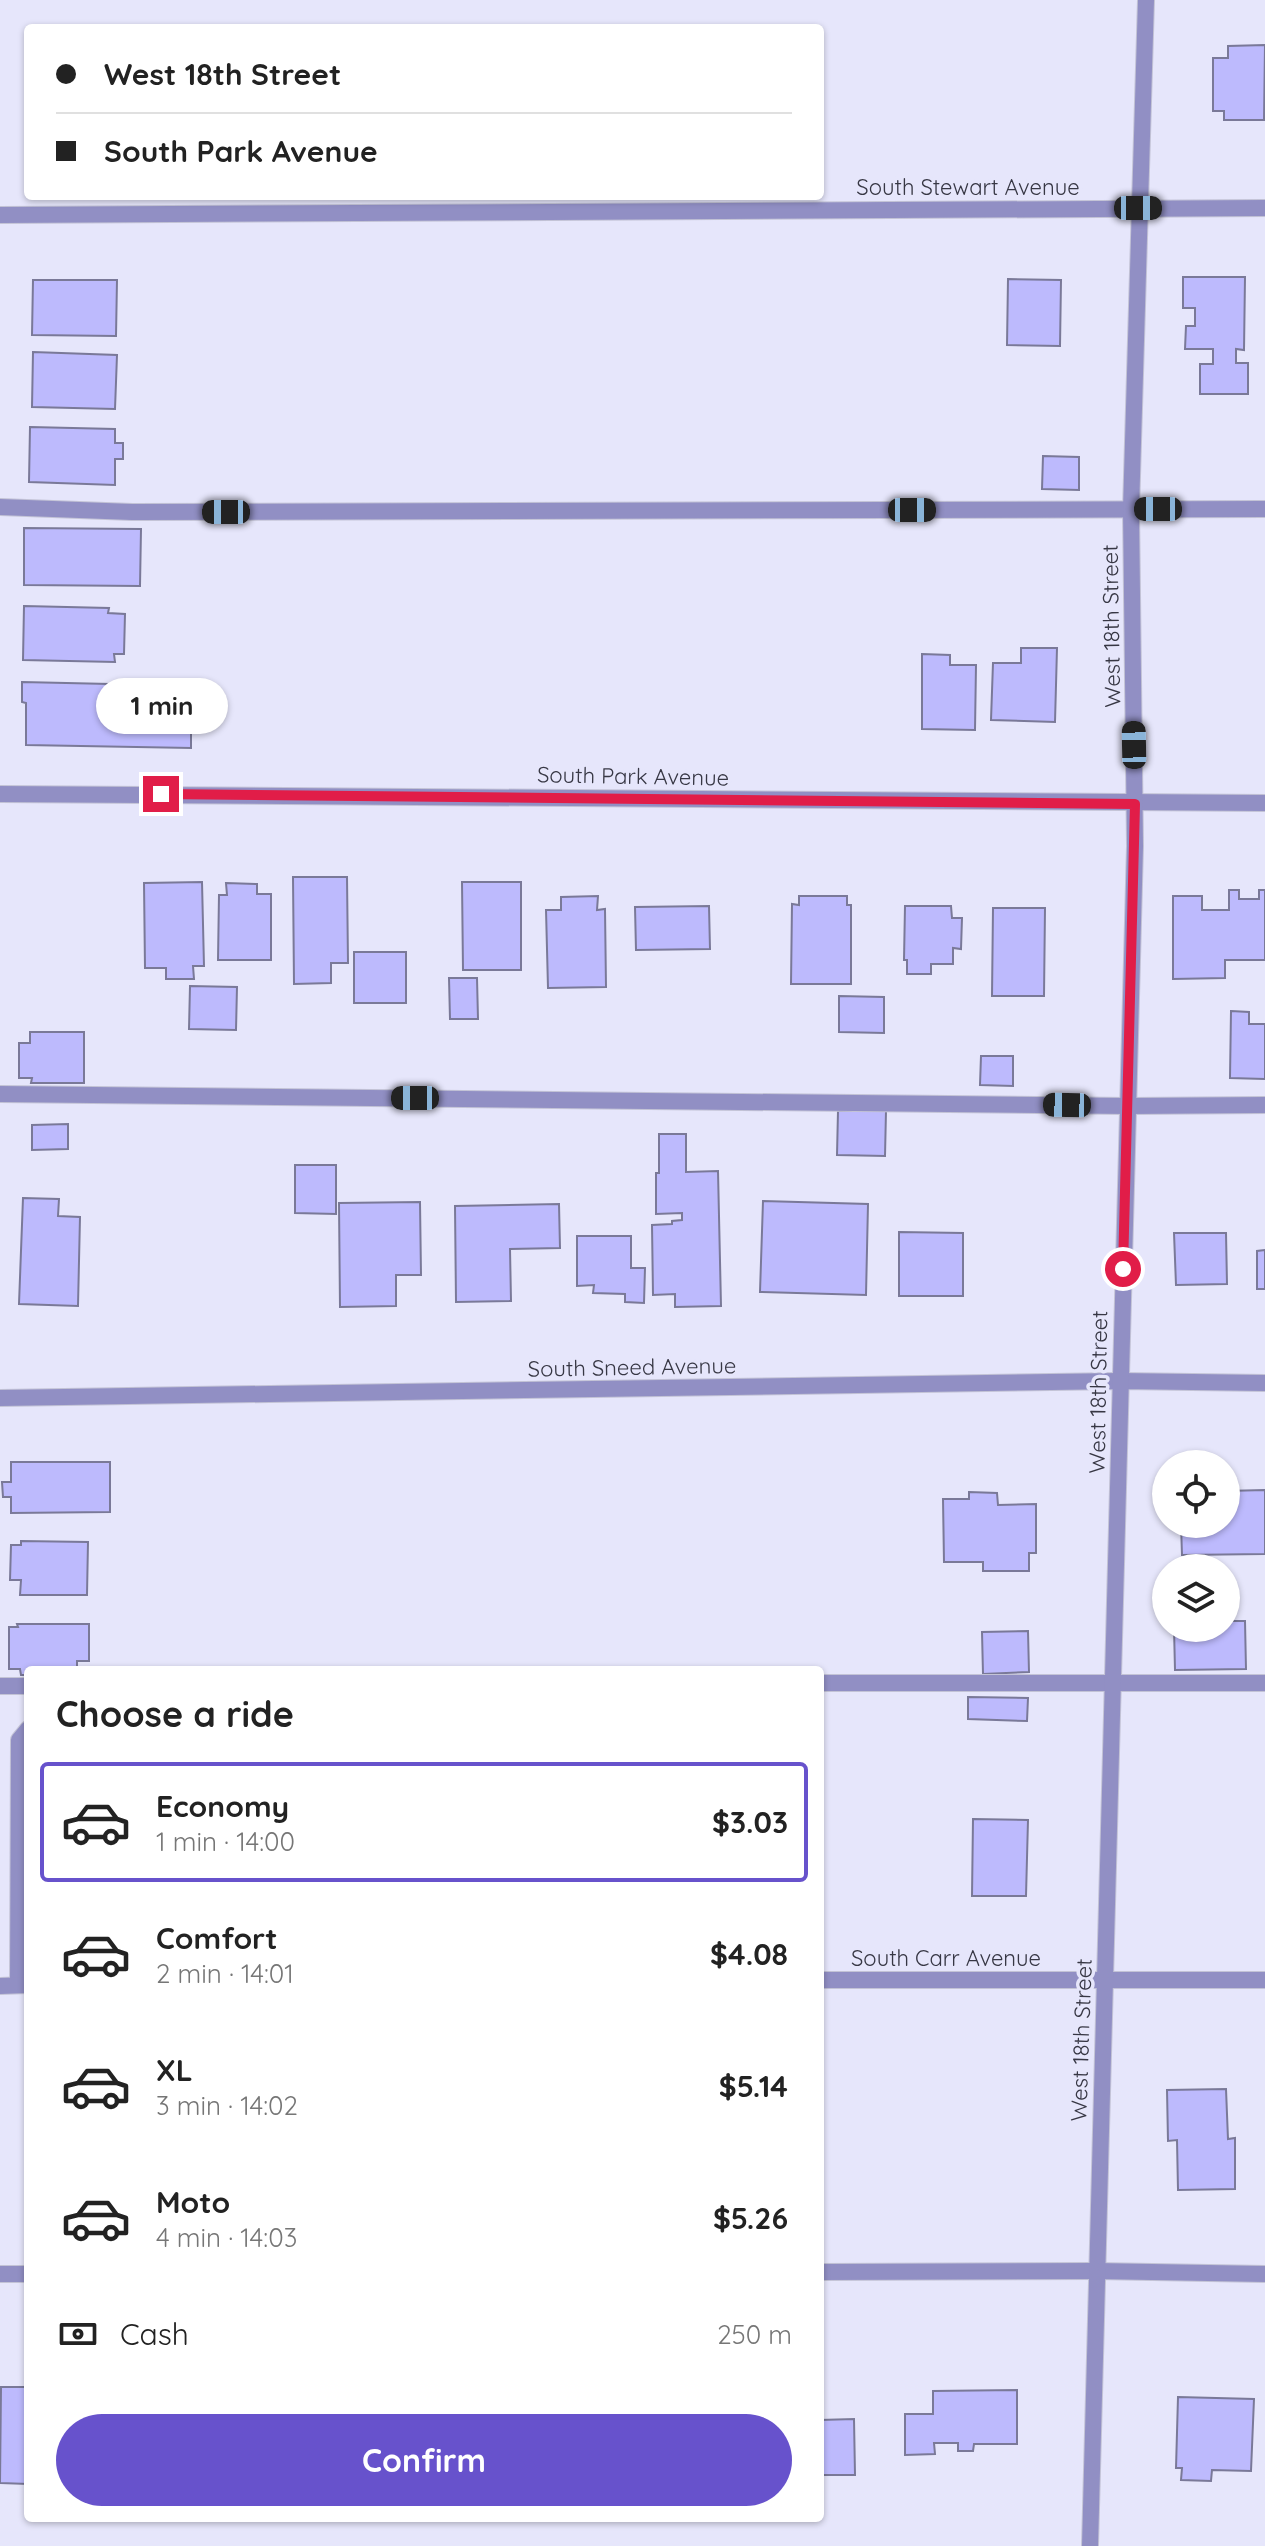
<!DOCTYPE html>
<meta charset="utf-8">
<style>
body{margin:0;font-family:Quicksand,sans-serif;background:#f2f2f2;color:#222;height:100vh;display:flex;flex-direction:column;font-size:30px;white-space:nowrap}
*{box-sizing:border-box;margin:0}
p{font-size:26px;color:#767676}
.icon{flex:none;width:44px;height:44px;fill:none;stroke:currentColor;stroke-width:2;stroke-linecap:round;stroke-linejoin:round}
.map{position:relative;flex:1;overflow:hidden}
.side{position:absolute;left:24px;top:1666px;width:800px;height:856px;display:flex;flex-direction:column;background:#fff;border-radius:8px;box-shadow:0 2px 6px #0004}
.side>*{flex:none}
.guide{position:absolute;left:24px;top:24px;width:800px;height:176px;border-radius:8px;box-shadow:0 2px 6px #0004;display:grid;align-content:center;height:176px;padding:0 32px;background:#fff}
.buttons{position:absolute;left:1152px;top:1450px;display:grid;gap:16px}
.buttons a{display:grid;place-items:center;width:88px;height:88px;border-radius:50%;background:#fff;box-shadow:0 2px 6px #0004;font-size:40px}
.end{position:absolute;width:36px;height:36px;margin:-18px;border:10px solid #e11d48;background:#fff;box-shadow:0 0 0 4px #fff}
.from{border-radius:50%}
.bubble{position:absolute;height:56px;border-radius:28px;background:#fff;box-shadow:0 2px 6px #0004;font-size:26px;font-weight:700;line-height:56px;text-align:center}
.car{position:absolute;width:24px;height:48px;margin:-24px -12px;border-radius:10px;box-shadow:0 0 6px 2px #0007;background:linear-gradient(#222 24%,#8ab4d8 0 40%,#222 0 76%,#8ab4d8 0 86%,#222 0)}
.guide b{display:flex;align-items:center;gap:28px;height:76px;font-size:30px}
.guide b+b{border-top:2px solid #e0e0e0}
.guide i{width:20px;height:20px;background:#222}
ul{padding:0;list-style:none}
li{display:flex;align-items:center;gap:24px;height:120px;margin:0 16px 12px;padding:0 16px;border:4px solid transparent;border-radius:8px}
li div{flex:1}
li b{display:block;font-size:30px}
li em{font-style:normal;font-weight:700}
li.current{border-color:#6752cc}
li>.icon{width:72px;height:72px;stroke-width:1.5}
h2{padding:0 32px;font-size:36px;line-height:96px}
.pay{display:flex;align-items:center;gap:20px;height:88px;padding:0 32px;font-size:30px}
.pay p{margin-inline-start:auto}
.action{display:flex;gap:16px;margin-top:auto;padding:16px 32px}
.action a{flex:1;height:92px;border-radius:48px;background:#6752cc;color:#fff;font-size:32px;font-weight:700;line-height:92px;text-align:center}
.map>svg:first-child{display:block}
.building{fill:#bdbafd;stroke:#7a7998;stroke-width:2}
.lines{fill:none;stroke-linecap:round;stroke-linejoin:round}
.lane-casing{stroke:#c3c3d6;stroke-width:18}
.street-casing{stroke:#c3c3d6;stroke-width:18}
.lane{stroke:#918fc4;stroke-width:16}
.street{stroke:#918fc4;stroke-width:16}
.route{stroke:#e11d48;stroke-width:10}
.labels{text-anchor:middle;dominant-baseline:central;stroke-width:7;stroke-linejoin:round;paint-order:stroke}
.street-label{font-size:22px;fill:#373744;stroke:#e6e6fb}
</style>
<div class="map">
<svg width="1265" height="2546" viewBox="0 0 1265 2546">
<rect width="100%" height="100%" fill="#e6e6fb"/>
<g class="building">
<path d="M 1265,45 L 1264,120 L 1224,120 L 1224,111 L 1213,111 L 1213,58 L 1228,58 L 1228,46 Z"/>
<path d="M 1183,277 L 1245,277 L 1244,350 L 1236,349 L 1236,363 L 1248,363 L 1248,394 L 1200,394 L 1200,364 L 1213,364 L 1213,349 L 1185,349 L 1186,326 L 1195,326 L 1195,308 L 1183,308 Z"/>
<path d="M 1008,279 L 1061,280 L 1060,346 L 1007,345 Z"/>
<path d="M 33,280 L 117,280 L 116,336 L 32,335 Z"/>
<path d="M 33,352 L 117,355 L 115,409 L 32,407 Z"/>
<path d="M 30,427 L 115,429 L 115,443 L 123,443 L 123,459 L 115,459 L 115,485 L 29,482 Z"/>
<path d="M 1043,456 L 1079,457 L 1079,490 L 1042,489 Z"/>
<path d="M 24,528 L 141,529 L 140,586 L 24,585 Z"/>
<path d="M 24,606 L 109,608 L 108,613 L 125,614 L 124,654 L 114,654 L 115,662 L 23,660 Z"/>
<path d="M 1021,648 L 1057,648 L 1055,722 L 991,720 L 993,663 L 1021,663 Z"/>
<path d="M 922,654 L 950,655 L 950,665 L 976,665 L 975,730 L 922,729 Z"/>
<path d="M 22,682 L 110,684 L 110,689 L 152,690 L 152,714 L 191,714 L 191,748 L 26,745 L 26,703 L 22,702 Z"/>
<path d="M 293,877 L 347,877 L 348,963 L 331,963 L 331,983 L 294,984 Z"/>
<path d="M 202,882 L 204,966 L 193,966 L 194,979 L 166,979 L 166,968 L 145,968 L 144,883 Z"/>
<path d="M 462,882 L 521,882 L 521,970 L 463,970 Z"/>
<path d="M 226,883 L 257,884 L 257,894 L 271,894 L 271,960 L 218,960 L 219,895 L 227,895 Z"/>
<path d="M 1229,890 L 1239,890 L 1239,899 L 1259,899 L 1259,890 L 1265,890 L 1265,960 L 1225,960 L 1225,978 L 1173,979 L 1173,896 L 1202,896 L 1202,910 L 1229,910 Z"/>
<path d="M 598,896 L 597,910 L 605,909 L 606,987 L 548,988 L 546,910 L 561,910 L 561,897 Z"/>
<path d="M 799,896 L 847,896 L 847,905 L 851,905 L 851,984 L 791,984 L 792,904 L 799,905 Z"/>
<path d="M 709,906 L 710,949 L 636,950 L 635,907 Z"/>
<path d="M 905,906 L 951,906 L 952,918 L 962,918 L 961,949 L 953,948 L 953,964 L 931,964 L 931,974 L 907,974 L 907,960 L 904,960 Z"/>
<path d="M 993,908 L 1045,908 L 1044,996 L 992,996 Z"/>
<rect x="354" y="952" width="52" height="51"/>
<path d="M 449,978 L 477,978 L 478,1019 L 450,1019 Z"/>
<path d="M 190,986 L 237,987 L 236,1030 L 189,1029 Z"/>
<path d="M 839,996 L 884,997 L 884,1033 L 839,1032 Z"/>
<path d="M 1231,1011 L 1249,1012 L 1249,1024 L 1265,1024 L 1265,1079 L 1230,1078 Z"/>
<path d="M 30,1032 L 84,1032 L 84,1083 L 31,1083 L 32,1078 L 19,1078 L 19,1043 L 30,1043 Z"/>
<path d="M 981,1056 L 1013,1056 L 1013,1086 L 980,1085 Z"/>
<path d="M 838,1111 L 886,1111 L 885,1156 L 837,1155 Z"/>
<path d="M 68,1124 L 68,1149 L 32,1150 L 32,1125 Z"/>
<path d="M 659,1134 L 686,1134 L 686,1172 L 718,1171 L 721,1306 L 675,1307 L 675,1294 L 653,1295 L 652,1225 L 672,1224 L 672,1221 L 682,1220 L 682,1213 L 656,1214 L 656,1173 L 659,1173 Z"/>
<path d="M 295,1165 L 336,1165 L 336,1214 L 295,1213 Z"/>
<path d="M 23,1198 L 59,1199 L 58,1216 L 80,1217 L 78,1306 L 19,1304 Z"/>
<path d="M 763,1201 L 868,1204 L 866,1295 L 760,1292 Z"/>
<path d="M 420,1202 L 421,1275 L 396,1275 L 396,1306 L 340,1307 L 339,1203 Z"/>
<path d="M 559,1204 L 560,1248 L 510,1249 L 511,1301 L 456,1302 L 455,1206 Z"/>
<path d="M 899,1232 L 963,1233 L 963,1296 L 899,1296 Z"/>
<path d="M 1174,1233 L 1226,1233 L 1227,1284 L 1176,1285 Z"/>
<path d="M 577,1236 L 631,1236 L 631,1268 L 645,1268 L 644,1303 L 625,1302 L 625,1294 L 593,1293 L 594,1285 L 577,1286 Z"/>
<path d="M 1265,1250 L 1265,1289 L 1257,1289 L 1257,1251 Z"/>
<path d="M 11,1462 L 110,1462 L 110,1512 L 11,1513 L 11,1497 L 3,1497 L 2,1482 L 11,1482 Z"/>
<path d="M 1265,1490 L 1265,1554 L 1182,1555 L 1181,1524 L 1226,1524 L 1226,1491 Z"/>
<path d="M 969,1492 L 997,1493 L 998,1505 L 1036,1504 L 1036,1553 L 1029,1553 L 1029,1571 L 983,1571 L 983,1562 L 944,1562 L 943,1499 L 969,1499 Z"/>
<path d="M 21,1541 L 88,1542 L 87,1595 L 20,1595 L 21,1580 L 10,1580 L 11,1545 L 21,1545 Z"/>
<path d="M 1226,1621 L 1245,1621 L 1246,1669 L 1175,1670 L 1174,1628 L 1226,1628 Z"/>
<path d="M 17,1624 L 89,1624 L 89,1661 L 77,1661 L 77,1670 L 28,1670 L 28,1675 L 21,1675 L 20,1669 L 9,1669 L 9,1627 L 18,1627 Z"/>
<path d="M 1028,1631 L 1029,1672 L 983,1674 L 982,1632 Z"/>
<path d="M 968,1697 L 1028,1698 L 1027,1721 L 968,1719 Z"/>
<path d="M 973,1819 L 1028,1820 L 1026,1896 L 972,1896 Z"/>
<path d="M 1226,2089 L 1228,2139 L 1235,2138 L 1235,2189 L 1178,2190 L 1177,2140 L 1168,2141 L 1167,2090 Z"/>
<path d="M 1,2387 L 28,2387 L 28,2484 L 0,2483 Z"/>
<path d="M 1017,2390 L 1017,2444 L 974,2444 L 973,2451 L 958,2451 L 958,2443 L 934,2443 L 935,2454 L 905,2455 L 905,2414 L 933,2414 L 933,2391 Z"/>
<path d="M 1178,2397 L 1254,2399 L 1251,2471 L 1212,2470 L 1211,2481 L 1181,2480 L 1182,2468 L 1176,2468 Z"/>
<path d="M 854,2419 L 855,2475 L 820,2475 L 820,2420 Z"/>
</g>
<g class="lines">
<g class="lane-casing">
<g id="lane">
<path d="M 0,507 L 132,512 L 1265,509"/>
<path d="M 0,1094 L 1128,1106 L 1265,1105"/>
<path d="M 820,1683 L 1265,1683"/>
<path d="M 0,1686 L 28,1686"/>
<path d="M 18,1985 L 19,1740 L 28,1729"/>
<path d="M 820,2272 L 1096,2271 L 1265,2274"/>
<path d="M 0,2274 L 28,2274"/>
</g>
</g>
<g class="street-casing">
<g id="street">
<path d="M 0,215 L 1265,208"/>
<path d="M 0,794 L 1265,803"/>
<path d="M 0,1398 L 1120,1381 L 1265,1383"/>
<path d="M 820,1980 L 1265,1980"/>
<path d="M 0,1986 L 28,1985"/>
<path d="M 1090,2546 L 1135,846 L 1131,510 L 1146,0"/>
</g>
</g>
<use href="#lane" class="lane"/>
<use href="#street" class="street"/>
</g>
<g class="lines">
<path class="route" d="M 161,794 L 1135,804 L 1123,1269"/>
</g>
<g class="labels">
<g class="street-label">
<text x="968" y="187">South Stewart Avenue</text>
<text transform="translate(1111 626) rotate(-91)">West 18th Street</text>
<text transform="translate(633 776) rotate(1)">South Park Avenue</text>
<text transform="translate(632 1367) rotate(-1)">South Sneed Avenue</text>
<text transform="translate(1098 1392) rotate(-89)">West 18th Street</text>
<text x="946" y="1958">South Carr Avenue</text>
<text transform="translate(1081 2040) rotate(-88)">West 18th Street</text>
</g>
</g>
</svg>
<div class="buttons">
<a><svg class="icon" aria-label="locate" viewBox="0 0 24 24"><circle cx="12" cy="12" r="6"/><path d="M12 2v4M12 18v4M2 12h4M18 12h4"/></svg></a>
<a><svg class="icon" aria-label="layers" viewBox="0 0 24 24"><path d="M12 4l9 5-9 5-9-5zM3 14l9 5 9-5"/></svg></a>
</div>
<i class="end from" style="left:1123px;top:1269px"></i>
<i class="end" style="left:161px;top:794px"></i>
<div class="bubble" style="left:96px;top:678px;width:132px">1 min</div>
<i class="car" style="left:1138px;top:208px;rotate:90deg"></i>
<i class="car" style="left:1158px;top:509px;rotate:270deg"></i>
<i class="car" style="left:912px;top:510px;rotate:90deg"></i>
<i class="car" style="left:226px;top:512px;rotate:270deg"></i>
<i class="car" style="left:1134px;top:745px;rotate:359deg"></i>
<i class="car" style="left:415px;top:1098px;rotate:270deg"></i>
<i class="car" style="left:1067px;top:1105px;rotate:271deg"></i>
<div class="guide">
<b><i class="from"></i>West 18th Street</b>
<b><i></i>South Park Avenue</b>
</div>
<section class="side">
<h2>Choose a ride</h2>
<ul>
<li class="current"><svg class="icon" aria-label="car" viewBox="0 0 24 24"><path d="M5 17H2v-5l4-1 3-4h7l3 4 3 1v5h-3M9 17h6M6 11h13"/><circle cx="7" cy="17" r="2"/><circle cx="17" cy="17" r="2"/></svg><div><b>Economy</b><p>1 min · 14:00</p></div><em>$3.03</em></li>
<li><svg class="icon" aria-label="car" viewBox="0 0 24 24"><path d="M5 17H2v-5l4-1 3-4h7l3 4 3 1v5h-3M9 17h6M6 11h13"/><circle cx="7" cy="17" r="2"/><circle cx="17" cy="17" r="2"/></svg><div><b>Comfort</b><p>2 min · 14:01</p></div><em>$4.08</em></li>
<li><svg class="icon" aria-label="car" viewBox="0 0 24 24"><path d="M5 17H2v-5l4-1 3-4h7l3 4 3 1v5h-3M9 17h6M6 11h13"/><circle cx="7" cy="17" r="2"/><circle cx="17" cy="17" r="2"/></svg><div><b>XL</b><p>3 min · 14:02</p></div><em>$5.14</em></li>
<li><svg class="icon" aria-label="car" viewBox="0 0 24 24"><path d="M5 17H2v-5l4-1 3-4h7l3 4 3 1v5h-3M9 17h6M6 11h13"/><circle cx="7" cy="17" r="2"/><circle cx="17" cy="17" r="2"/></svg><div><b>Moto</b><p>4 min · 14:03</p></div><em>$5.26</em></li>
</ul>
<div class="pay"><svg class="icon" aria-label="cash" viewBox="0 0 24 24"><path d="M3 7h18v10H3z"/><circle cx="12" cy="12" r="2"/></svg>Cash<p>250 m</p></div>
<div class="action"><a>Confirm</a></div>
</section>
</div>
